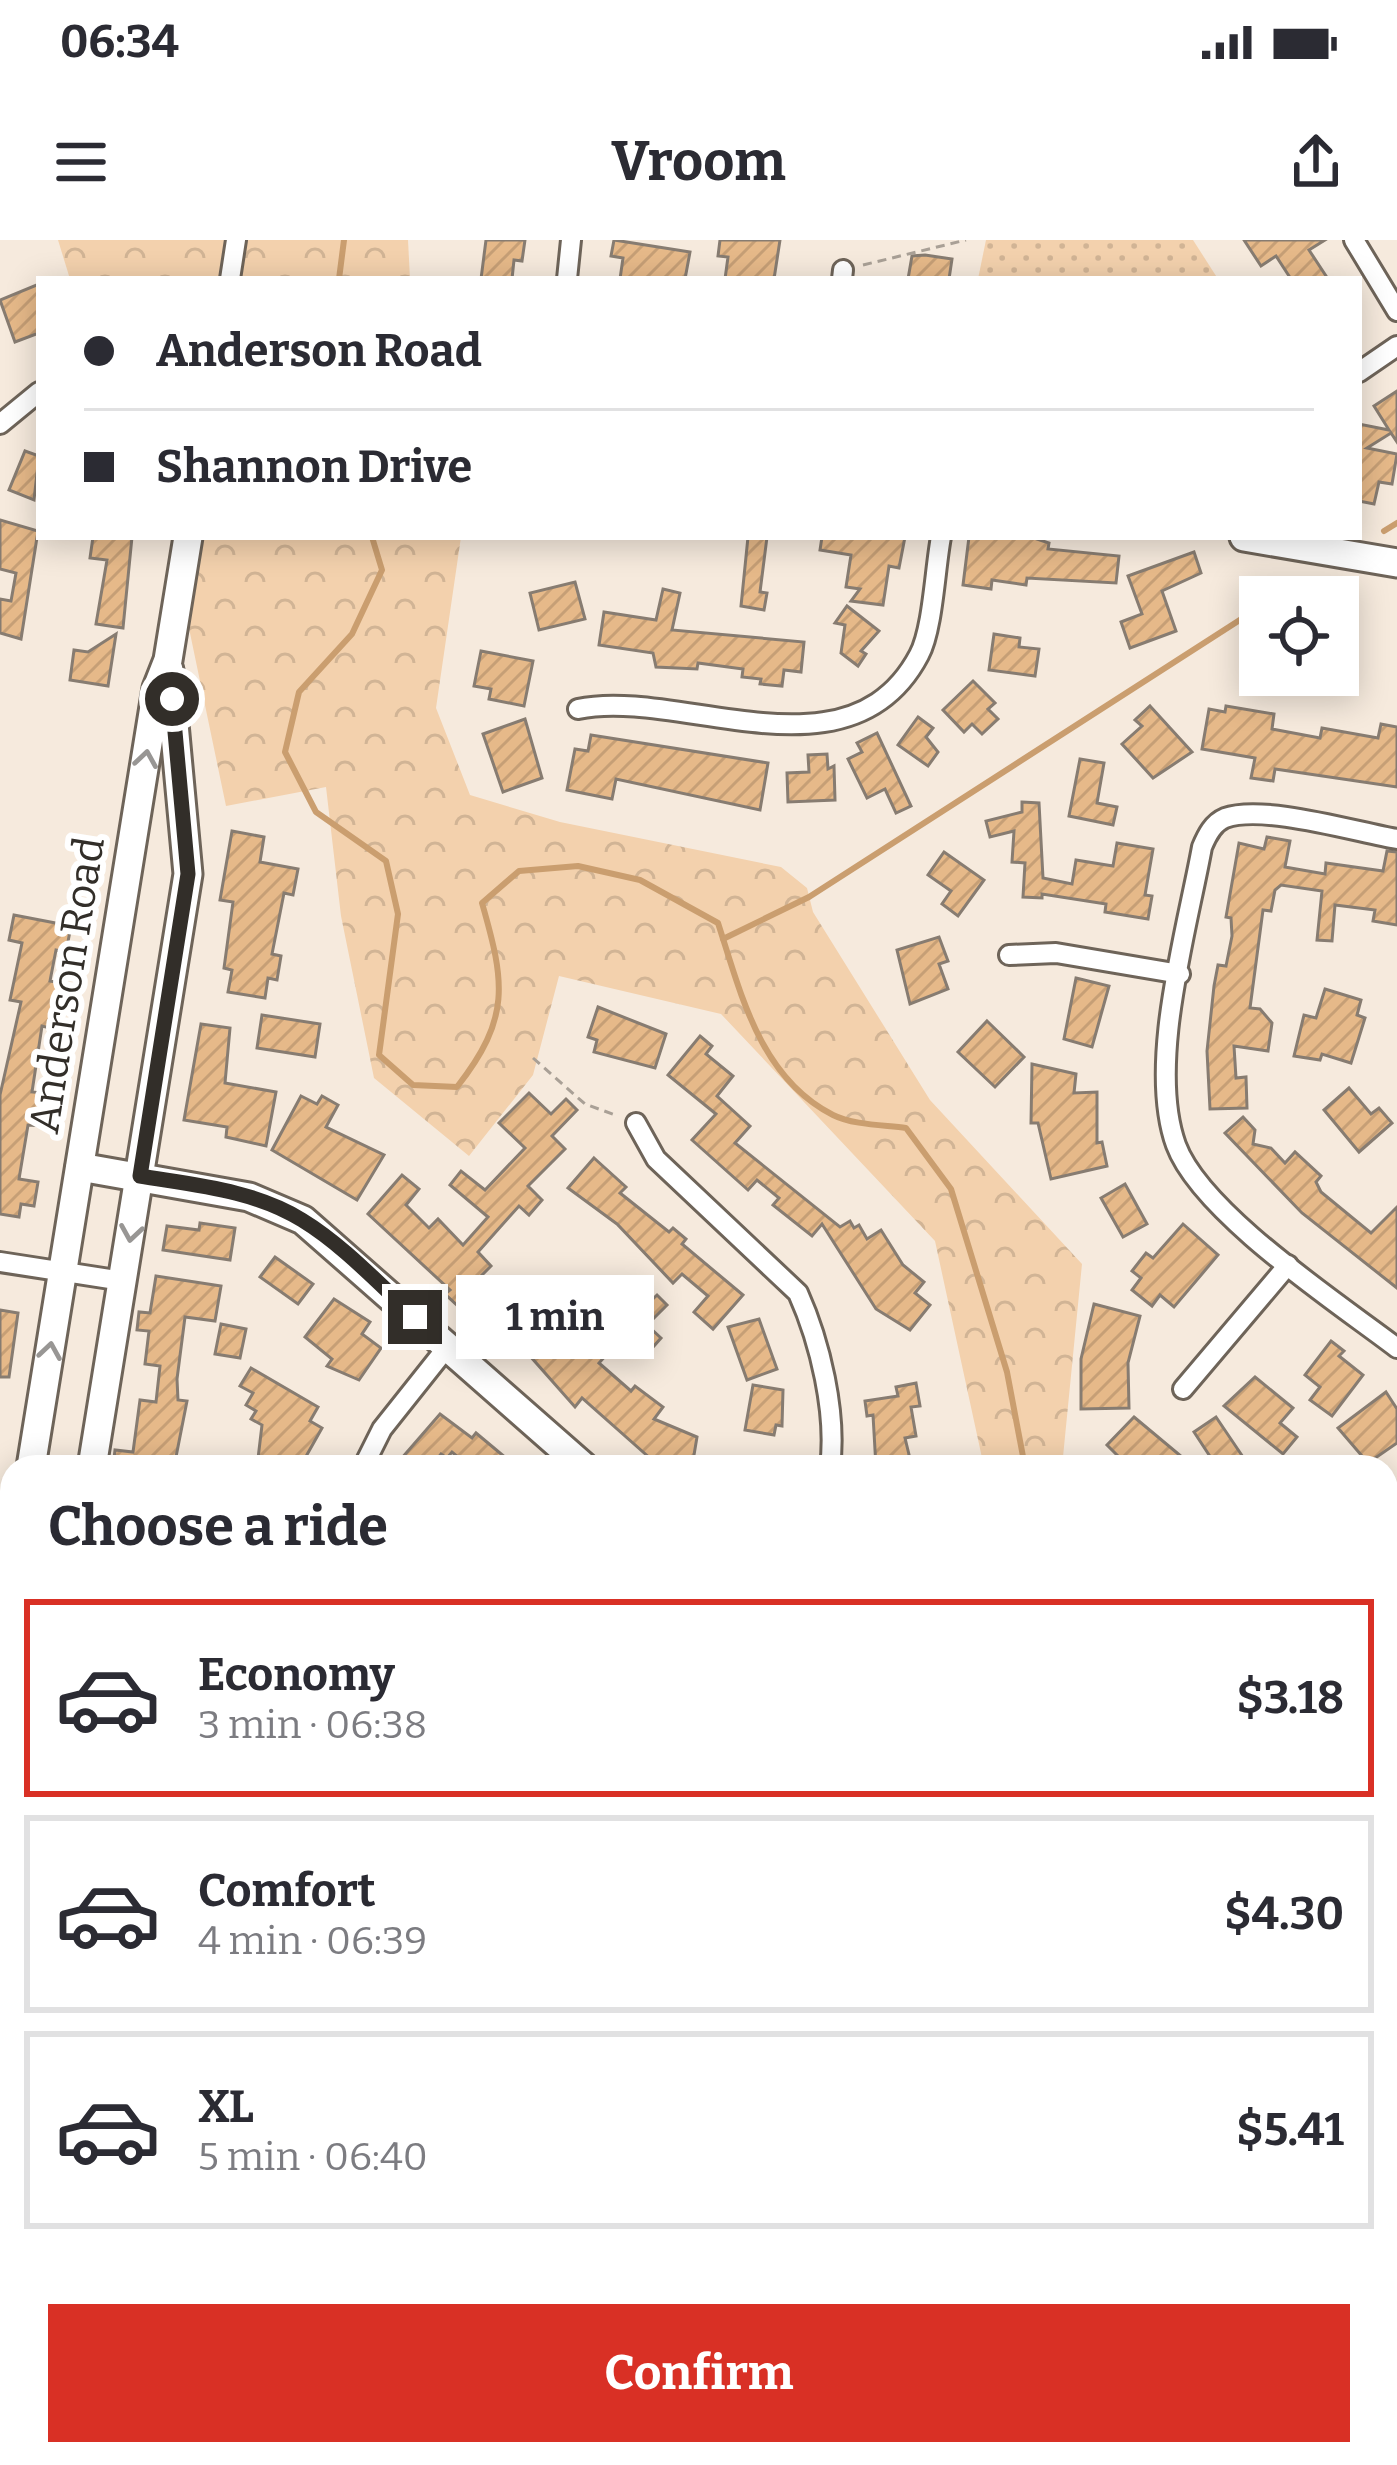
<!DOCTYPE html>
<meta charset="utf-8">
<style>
body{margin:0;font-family:Bitter,serif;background:#f7f7f7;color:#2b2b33;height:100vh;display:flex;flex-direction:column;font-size:45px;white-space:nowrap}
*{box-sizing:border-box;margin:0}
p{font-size:39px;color:#7c7c81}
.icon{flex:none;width:66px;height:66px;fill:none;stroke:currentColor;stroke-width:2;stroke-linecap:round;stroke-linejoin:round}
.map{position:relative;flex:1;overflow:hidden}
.side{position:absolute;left:0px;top:1215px;width:1398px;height:1011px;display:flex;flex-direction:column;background:#fff;border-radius:36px 36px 0 0;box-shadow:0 6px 30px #0003}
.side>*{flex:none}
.banner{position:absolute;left:36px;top:36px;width:1326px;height:264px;border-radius:0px;box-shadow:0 6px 30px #0003;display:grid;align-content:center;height:264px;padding:0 48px;background:#fff}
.buttons{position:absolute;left:1239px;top:336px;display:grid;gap:24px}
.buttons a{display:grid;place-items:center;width:120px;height:120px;border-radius:0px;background:#fff;box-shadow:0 6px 30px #0003;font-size:60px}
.end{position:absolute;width:54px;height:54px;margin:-27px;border:15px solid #322e29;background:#fff;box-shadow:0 0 0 6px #fff}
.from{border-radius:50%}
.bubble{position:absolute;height:84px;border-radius:0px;background:#fff;box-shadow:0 6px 30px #0003;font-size:39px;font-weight:700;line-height:84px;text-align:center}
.banner b{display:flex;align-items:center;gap:42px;height:114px;font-size:45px}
.banner b+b{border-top:3px solid #e1e1e2}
.banner i{width:30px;height:30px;background:#2b2b33}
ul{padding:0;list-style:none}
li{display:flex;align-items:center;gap:36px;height:198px;margin:0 24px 18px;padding:0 24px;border:6px solid #e1e1e2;border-radius:0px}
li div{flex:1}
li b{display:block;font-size:45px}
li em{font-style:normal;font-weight:700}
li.selected{border-color:#d93025}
li>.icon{width:108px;height:108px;stroke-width:1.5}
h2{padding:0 48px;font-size:54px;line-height:144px}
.cta{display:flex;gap:24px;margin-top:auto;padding:24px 48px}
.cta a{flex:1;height:138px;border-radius:0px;background:#d93025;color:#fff;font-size:48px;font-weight:700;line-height:138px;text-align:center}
.status{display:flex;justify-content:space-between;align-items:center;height:84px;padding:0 60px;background:#fff;direction:ltr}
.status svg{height:33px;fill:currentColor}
header{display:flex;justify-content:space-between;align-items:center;height:156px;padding:0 48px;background:#fff;font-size:54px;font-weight:700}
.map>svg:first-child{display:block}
.forest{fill:url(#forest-crowns)}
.park{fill:url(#park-dots)}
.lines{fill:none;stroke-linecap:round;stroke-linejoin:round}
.stream{stroke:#ca9e6f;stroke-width:6}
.building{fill:url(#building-hatch);stroke:#877c71;stroke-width:3}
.street-casing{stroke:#6e6459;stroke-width:24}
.secondary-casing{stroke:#6e6459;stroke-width:33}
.path{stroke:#a9a096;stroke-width:3;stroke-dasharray:9 6;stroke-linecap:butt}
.street{stroke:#fff;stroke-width:18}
.secondary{stroke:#fff;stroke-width:27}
.rail{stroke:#888178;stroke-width:6;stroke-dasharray:6 12;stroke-linecap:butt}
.oneway{stroke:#989694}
.route{stroke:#322e29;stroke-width:15}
.labels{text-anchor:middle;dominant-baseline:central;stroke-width:12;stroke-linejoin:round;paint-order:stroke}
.street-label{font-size:42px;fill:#322e29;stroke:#fff}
</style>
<div class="status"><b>06:34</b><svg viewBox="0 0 49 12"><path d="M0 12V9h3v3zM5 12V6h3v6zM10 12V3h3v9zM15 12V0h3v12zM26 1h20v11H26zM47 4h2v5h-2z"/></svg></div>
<header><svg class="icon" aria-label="menu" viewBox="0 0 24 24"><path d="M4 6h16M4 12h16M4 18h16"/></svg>Vroom<svg class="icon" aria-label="share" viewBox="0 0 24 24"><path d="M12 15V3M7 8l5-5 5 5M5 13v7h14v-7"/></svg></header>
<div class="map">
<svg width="1397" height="2225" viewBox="0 0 1397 2225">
<defs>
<pattern id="forest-crowns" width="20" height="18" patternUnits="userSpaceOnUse" patternTransform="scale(3)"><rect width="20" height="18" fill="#f3d1ad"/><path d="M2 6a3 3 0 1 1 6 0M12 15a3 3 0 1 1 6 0" fill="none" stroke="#d1b495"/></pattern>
<pattern id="park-dots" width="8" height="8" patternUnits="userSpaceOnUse" patternTransform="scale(3)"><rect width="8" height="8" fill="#f3d1ad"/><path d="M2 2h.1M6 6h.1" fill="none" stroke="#d1b495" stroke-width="1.8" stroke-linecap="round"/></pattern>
<pattern id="building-hatch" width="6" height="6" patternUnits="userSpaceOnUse" patternTransform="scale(3)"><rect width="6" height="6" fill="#e6b989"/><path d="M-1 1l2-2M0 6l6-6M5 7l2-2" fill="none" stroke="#c69f76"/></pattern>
</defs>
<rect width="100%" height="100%" fill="#f6eadd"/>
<g class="forest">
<path d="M 58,0 L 408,0 L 410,39 L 70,39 Z"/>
<path d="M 170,297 L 461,297 L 436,468 L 470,555 L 560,582 L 781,627 L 807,648 L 813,672 L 930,860 L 1082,1024 L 1062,1227 L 984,1227 L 935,1001 L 721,774 L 559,736 L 533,835 L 469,916 L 374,838 L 341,676 L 326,547 L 226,566 Z"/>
<path d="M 1386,1338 L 1397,1361 L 1397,1721 L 1391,1695 L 1386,1696 Z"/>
</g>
<path class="park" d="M 986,0 L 1193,0 L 1218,39 L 978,39 Z"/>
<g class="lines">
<g class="stream">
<path d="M 339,39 L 344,0"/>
<path d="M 1384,291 L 1397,283"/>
<path d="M 372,297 L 382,330 L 352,394 L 299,452 L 285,512 L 316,572 L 386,621 L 398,674 L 379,815 L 413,845 L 457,847 C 511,778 505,743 482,663 L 519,631 L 578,626 L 640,640 L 718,683 C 741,754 760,838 833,875 C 853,885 884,885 906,888 L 951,949 L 1007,1132 L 1025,1227"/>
<path d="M 1275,357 L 1296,344"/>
<path d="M 723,699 L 809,657 L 1260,367"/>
<path d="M 1386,1482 L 1397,1496"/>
</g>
</g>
<g class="building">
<path d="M 486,0 L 525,0 L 522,21 L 514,20 L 512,39 L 481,39 Z"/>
<path d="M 614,0 L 690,12 L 685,39 L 620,39 L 623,18 L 611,16 Z"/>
<path d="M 720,0 L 780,0 L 774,39 L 725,39 L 728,17 L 718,16 Z"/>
<path d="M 1244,0 L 1325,0 L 1309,10 L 1328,39 L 1291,39 L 1276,16 L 1261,26 Z"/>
<path d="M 925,15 L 952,19 L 949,39 L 908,39 L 912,16 Z"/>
<path d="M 39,44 L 39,93 L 15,102 L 0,60 Z"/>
<path d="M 1397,151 L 1397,202 L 1391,193 L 1367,208 L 1397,214 L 1392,244 L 1379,242 L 1374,264 L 1359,261 L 1359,184 L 1389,190 L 1374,166 Z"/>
<path d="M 25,211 L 39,216 L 34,260 L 9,250 Z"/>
<path d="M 0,280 L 38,291 L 21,399 L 0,393 L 0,359 L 11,361 L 16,333 L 0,329 Z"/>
<path d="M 93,297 L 132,297 L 123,388 L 96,384 L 107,320 L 90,318 Z"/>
<path d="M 748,297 L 767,297 L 760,352 L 767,353 L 764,370 L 741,366 Z"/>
<path d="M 822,297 L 905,297 L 899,328 L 889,326 L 883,365 L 851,361 L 860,349 L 846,347 L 851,315 L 820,310 Z"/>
<path d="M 969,297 L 1031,297 L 1049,303 L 1048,309 L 1119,316 L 1116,343 L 1027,338 L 1026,345 L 992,340 L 991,349 L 963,345 Z"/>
<path d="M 1194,312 L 1201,333 L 1162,351 L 1176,391 L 1130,408 L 1121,382 L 1142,374 L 1128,336 Z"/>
<path d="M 575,342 L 585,379 L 539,390 L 530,353 Z"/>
<path d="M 663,349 L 680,353 L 672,390 L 804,402 L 801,432 L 784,430 L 782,446 L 760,444 L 761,439 L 742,437 L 743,429 L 698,423 L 697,429 L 656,427 L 653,413 L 599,405 L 604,372 L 656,380 Z"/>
<path d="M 847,366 L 879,391 L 861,411 L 866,414 L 858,426 L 841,413 L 845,385 L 835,383 Z"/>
<path d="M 116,394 L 108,446 L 70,440 L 74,410 L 88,412 Z"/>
<path d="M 994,394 L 1020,398 L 1019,407 L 1039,409 L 1035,436 L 989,430 Z"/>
<path d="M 481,411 L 533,421 L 524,466 L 489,459 L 491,449 L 474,446 Z"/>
<path d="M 973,441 L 995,463 L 988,469 L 998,479 L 982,494 L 972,484 L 964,492 L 943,470 Z"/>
<path d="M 1150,466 L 1192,512 L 1153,538 L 1122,504 L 1142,486 L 1135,480 Z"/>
<path d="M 1226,466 L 1274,474 L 1272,489 L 1320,498 L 1322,488 L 1378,498 L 1381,484 L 1397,487 L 1397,547 L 1275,529 L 1273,541 L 1251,538 L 1255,518 L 1202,509 L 1209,469 L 1225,472 Z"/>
<path d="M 918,477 L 933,488 L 926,497 L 938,512 L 928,526 L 898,505 Z"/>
<path d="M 525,479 L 542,538 L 503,552 L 483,494 Z"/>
<path d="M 877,493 L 911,566 L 896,573 L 885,549 L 867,558 L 848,519 L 862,512 L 857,503 Z"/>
<path d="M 591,495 L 768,523 L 760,570 L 616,539 L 612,559 L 567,550 L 575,509 L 588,511 Z"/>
<path d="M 827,514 L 828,529 L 834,526 L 835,560 L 788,562 L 787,533 L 809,532 L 808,515 Z"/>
<path d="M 1080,519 L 1104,523 L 1097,563 L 1117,567 L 1113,585 L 1069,576 Z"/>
<path d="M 1022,562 L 1039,563 L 1043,638 L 1072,644 L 1076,620 L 1113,626 L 1117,603 L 1153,609 L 1145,655 L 1152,656 L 1148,679 L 1105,672 L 1106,664 L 1042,654 L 1042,658 L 1023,657 L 1025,623 L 1012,622 L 1014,591 L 990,597 L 986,581 L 1022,572 Z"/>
<path d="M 232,591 L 264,597 L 260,622 L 298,629 L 293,655 L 284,653 L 272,714 L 281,716 L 277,740 L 268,738 L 265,758 L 228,752 L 232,730 L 224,728 L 233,662 L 220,660 Z"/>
<path d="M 1267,597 L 1290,601 L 1285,627 L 1325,634 L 1326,623 L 1383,631 L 1387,611 L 1397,612 L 1397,685 L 1373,681 L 1375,670 L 1335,665 L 1332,701 L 1317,700 L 1322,651 L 1281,645 L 1275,650 L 1271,671 L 1263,670 L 1250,768 L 1260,769 L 1272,783 L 1268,811 L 1234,806 L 1236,838 L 1246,837 L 1247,868 L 1210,869 L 1207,811 L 1214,746 L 1218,725 L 1226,726 L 1232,696 L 1231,678 L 1226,677 L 1239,603 L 1264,609 Z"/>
<path d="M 944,612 L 984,640 L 958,676 L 942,664 L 951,651 L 928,635 Z"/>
<path d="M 14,675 L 71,686 L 66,712 L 56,710 L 50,741 L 62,743 L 50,788 L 42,786 L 32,852 L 43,853 L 41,886 L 28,885 L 19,939 L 38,942 L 34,966 L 21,964 L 19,977 L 0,974 L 0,855 L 21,762 L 10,760 L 22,703 L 9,700 Z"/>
<path d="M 939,697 L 948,721 L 939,724 L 948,749 L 910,764 L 897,710 Z"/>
<path d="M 1076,738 L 1109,746 L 1092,807 L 1064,799 Z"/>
<path d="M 1325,749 L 1361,760 L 1357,775 L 1365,778 L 1351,823 L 1322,814 L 1320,820 L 1294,816 L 1304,775 L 1316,778 Z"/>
<path d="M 598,767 L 666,794 L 655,828 L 594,812 L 597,800 L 588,797 Z"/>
<path d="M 262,775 L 320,784 L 315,817 L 257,808 Z"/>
<path d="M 987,781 L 1024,817 L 995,847 L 958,812 Z"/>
<path d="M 201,784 L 230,788 L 225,843 L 276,852 L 266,906 L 226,897 L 227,887 L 184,880 Z"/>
<path d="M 700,796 L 712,806 L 706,814 L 733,836 L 717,856 L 750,886 L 735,903 L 840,987 L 850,981 L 854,988 L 859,985 L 867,999 L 881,990 L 903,1025 L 924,1042 L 915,1053 L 930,1065 L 910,1090 L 876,1069 L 822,984 L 812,996 L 773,965 L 779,958 L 757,940 L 748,950 L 692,900 L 716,874 L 668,835 Z"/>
<path d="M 1032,824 L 1076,834 L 1074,853 L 1097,852 L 1097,903 L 1102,902 L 1107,926 L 1051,939 L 1038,883 L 1031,883 Z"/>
<path d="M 1349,848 L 1371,874 L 1379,868 L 1392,883 L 1359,912 L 1324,870 Z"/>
<path d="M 529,853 L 551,874 L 566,859 L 577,870 L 552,896 L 565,909 L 528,946 L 542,960 L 529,975 L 519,966 L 478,1012 L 491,1026 L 478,1039 L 499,1061 L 516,1045 L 547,1076 L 562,1061 L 598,1096 L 620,1070 L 631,1080 L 657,1055 L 667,1065 L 647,1085 L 661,1098 L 645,1116 L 623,1096 L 599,1123 L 631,1151 L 635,1146 L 663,1167 L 654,1179 L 697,1197 L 692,1227 L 669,1227 L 651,1219 L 582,1158 L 575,1167 L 507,1090 L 498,1099 L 463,1064 L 459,1067 L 445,1054 L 450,1050 L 368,974 L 402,935 L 419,949 L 406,965 L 429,988 L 438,979 L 463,1005 L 488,977 L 450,945 L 461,931 L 485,950 L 525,908 L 499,883 Z"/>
<path d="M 301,856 L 317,864 L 322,856 L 338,865 L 326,887 L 384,915 L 357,960 L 272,910 Z"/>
<path d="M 1243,877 L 1255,890 L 1253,904 L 1271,908 L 1285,923 L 1295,912 L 1321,936 L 1316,942 L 1321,952 L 1371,993 L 1397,967 L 1397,1048 L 1302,973 L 1225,893 Z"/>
<path d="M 594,918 L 626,947 L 620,953 L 669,992 L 673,988 L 686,999 L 682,1004 L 743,1055 L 713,1089 L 694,1072 L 708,1056 L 682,1034 L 673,1043 L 617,984 L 568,948 Z"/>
<path d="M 1125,944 L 1147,984 L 1123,997 L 1101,958 Z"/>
<path d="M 200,983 L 235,988 L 230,1020 L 163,1010 L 167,986 L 199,990 Z"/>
<path d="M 1183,984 L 1218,1015 L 1174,1067 L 1160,1055 L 1152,1066 L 1132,1050 L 1141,1038 L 1132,1031 L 1146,1013 L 1153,1018 Z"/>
<path d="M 275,1017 L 313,1044 L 298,1064 L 260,1037 Z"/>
<path d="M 156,1036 L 221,1046 L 215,1081 L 185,1077 L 177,1139 L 178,1160 L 187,1161 L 174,1227 L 113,1227 L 115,1210 L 133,1212 L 140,1160 L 156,1162 L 160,1126 L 145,1124 L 149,1091 L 137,1090 L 139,1072 L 150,1073 Z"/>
<path d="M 334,1059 L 370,1082 L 362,1094 L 381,1108 L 359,1140 L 327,1126 L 332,1119 L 305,1097 Z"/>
<path d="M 1094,1064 L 1140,1076 L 1128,1123 L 1129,1168 L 1081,1169 L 1081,1119 Z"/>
<path d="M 0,1070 L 18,1073 L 9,1137 L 0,1137 Z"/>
<path d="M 759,1079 L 777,1129 L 747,1140 L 728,1087 Z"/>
<path d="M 221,1084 L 246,1089 L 240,1118 L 215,1114 Z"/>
<path d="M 1331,1101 L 1344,1111 L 1339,1116 L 1363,1135 L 1332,1176 L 1310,1160 L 1320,1147 L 1305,1135 Z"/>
<path d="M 251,1128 L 318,1167 L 310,1181 L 322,1188 L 300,1227 L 257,1227 L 262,1185 L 251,1179 L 256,1171 L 246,1165 L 253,1153 L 240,1146 Z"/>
<path d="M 1255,1137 L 1293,1168 L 1280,1183 L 1297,1197 L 1283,1214 L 1224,1166 Z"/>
<path d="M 916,1143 L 920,1166 L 911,1167 L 916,1196 L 905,1198 L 912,1227 L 876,1227 L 873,1175 L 867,1176 L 865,1161 L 898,1156 L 896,1147 Z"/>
<path d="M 753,1145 L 783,1150 L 782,1186 L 776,1185 L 774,1195 L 745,1190 Z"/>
<path d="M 1386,1152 L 1397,1169 L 1397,1203 L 1368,1223 L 1338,1188 Z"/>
<path d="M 440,1174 L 472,1198 L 476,1193 L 506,1218 L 499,1227 L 470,1227 L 452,1212 L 447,1218 L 441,1214 L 431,1227 L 412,1227 L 401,1219 Z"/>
<path d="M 1134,1177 L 1194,1227 L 1129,1227 L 1107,1205 Z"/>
<path d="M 1216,1177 L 1243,1217 L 1228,1227 L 1217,1227 L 1194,1192 Z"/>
</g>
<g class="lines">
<g class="street-casing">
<g id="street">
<path d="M 1354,0 L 1397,71"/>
<path d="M 230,39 L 236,0"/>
<path d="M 567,39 L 571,0"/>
<path d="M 842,39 L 843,30"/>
<path d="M 1359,132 L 1397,106"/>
<path d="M 0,184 L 39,152"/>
<path d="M 578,469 C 679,447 850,546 919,415 C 933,389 935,328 941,297"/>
<path d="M 1397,599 C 1356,592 1263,564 1225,578 C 1213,583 1207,595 1202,607 C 1187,690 1147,825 1176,905 C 1201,973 1338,1063 1397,1108"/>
<path d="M 1009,715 L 1056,713 L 1180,734"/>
<path d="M 636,883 L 656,919 L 798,1053 C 820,1102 837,1173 830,1227"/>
<path d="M 0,1022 L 123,1041"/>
<path d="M 1183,1149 L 1288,1025"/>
<path d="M 363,1227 L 382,1189 L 448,1106"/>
<path d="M 0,1496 L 12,1498"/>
<path d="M 0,1699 L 12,1698"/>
<path d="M 1386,1975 L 1397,1982"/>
<path d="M 543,2225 L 544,2214"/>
</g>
</g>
<g class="secondary-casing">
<g id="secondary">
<path d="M 1244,297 L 1397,323"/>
<path d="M 80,927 L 249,957 L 303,980 L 584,1227"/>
<path d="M 31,1227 L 157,448 L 168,420 L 188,297"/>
<path d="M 92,1227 L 188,634 L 169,430"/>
<path d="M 0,1423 L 12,1348"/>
<path d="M 0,1719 L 12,1838"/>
<path d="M 1209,2214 L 1213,2225"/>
<path d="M 4,2225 L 12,2203"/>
</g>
</g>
<g class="path">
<path d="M 863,25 L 966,0"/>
<path d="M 533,818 L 585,864 L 618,876"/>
<path d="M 228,2214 L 230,2225"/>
<path d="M 240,2214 L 297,2225"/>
<path d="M 980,2214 L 981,2225"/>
</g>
<use href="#street" class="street"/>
<use href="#secondary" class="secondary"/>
<g class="rail">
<path d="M 1386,1767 L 1397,1763"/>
<path d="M 897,2225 L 906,2214"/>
</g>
</g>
<defs><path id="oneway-chevron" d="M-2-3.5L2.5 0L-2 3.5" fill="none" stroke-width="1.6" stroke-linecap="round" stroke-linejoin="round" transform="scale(3)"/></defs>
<g class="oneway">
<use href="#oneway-chevron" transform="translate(146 519) rotate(-81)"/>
<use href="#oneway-chevron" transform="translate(131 993) rotate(99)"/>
<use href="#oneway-chevron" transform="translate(50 1111) rotate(-81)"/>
</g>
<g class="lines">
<path class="route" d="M 172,459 L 188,634 L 140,936 C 194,945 254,950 302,980 C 343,1005 379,1044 415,1077"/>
</g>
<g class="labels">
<g class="street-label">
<text transform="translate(67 745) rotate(-81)">Anderson Road</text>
</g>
</g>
</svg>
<div class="buttons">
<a><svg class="icon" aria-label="locate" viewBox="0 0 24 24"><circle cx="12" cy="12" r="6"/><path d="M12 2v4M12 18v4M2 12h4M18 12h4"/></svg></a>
</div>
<i class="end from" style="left:172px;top:459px"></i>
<i class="end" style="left:415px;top:1077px"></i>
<div class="bubble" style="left:456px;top:1035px;width:198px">1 min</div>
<div class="banner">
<b><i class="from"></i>Anderson Road</b>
<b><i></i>Shannon Drive</b>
</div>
<section class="side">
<h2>Choose a ride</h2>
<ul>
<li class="selected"><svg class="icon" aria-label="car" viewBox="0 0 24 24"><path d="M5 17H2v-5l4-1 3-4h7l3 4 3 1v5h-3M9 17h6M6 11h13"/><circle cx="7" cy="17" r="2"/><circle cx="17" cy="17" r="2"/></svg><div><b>Economy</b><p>3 min · 06:38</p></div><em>$3.18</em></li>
<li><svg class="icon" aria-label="car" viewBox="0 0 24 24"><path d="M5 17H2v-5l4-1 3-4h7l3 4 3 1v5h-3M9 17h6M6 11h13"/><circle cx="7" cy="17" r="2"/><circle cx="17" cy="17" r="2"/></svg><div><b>Comfort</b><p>4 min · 06:39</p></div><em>$4.30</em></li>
<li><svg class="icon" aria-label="car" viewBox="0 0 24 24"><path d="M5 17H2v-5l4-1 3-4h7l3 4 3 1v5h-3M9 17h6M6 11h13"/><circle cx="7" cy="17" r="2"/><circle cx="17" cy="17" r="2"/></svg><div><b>XL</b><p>5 min · 06:40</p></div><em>$5.41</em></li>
</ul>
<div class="cta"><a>Confirm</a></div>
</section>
</div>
